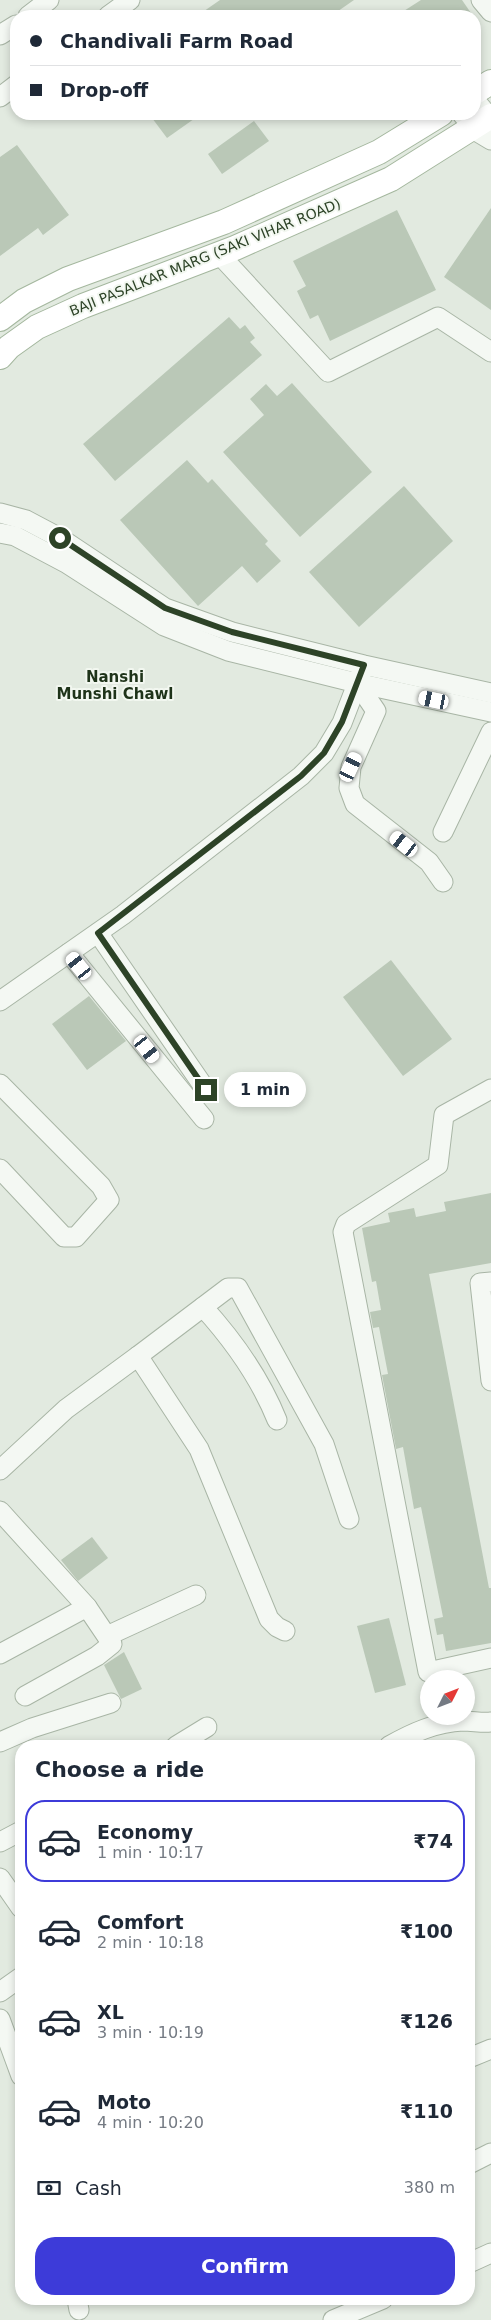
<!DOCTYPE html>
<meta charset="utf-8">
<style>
body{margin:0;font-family:"DejaVu Sans",sans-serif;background:#f2f2f3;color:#1f2937;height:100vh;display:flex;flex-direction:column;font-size:19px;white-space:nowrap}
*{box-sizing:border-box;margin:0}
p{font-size:16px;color:#747a83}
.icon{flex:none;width:28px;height:28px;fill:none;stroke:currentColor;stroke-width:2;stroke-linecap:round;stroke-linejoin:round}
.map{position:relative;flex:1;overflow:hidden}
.details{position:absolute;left:15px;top:1740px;width:460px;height:565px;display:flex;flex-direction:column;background:#fff;border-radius:20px;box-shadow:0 2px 8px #0003}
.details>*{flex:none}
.hud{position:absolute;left:10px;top:10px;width:471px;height:110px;border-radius:20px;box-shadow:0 2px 8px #0003;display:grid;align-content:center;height:110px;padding:0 20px;background:#fff}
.needle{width:32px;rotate:48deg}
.buttons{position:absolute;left:420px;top:1670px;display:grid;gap:10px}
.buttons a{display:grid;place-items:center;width:55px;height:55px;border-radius:50%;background:#fff;box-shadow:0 2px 8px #0003;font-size:25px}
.end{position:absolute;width:22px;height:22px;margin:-11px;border:6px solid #2d4327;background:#fff;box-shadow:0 0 0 2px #fff}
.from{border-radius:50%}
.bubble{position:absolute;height:35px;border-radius:18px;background:#fff;box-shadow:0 2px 8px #0003;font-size:16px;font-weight:700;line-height:35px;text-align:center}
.car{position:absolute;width:15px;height:30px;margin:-15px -8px;border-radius:6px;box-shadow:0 0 4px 1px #0007;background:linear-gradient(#fff 24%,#345 0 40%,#fff 0 76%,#345 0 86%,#fff 0)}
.hud b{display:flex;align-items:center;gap:18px;height:48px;font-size:19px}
.hud b+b{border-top:1px solid #e0e1e3}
.hud i{width:12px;height:12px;background:#1f2937}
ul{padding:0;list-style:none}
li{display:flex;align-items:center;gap:15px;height:82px;margin:0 10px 8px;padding:0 10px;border:2px solid transparent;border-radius:20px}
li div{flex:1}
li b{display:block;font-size:19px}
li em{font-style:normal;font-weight:700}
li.active{border-color:#3d3bd9}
li>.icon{width:45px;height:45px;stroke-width:1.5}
h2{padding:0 20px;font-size:22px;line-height:60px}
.pay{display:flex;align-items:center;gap:12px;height:55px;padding:0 20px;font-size:19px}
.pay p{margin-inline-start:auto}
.action{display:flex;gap:10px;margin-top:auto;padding:10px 20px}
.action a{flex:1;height:58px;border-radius:20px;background:#3d3bd9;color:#fff;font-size:20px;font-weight:700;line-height:58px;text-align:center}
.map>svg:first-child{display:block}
.building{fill:#bac8b7}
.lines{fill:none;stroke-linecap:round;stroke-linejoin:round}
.minor-casing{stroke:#a8b5a5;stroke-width:21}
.major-casing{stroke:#a4b79e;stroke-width:26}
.minor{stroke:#f4f8f3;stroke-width:19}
.major{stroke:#fff;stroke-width:24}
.route{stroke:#2d4327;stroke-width:6}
.labels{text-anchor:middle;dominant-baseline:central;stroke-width:4;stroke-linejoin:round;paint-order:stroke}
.street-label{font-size:14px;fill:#2d4327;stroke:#f2f7f0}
.neighbourhood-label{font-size:15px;font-weight:bold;fill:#1e3319;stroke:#f2f7f0}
</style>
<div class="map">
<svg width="491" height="2320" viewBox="0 0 491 2320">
<rect width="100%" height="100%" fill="#e2eae0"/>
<g class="building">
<path d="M 220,0 L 354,0 L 331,16 L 197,16 Z"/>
<path d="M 421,0 L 462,0 L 473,16 L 396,16 Z"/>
<path d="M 149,114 L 201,114 L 167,138 Z"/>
<path d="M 254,121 L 269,141 L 222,174 L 208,154 Z"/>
<path d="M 17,145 L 69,215 L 43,235 L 38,228 L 0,256 L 0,157 Z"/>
<path d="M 491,208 L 491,310 L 444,277 Z"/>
<path d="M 397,210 L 436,290 L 330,341 L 318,315 L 310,319 L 297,291 L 306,286 L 293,261 Z"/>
<path d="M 229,317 L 240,329 L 245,325 L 255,338 L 250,342 L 262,355 L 115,481 L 83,444 Z"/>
<path d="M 292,383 L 372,472 L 300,537 L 223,452 L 264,415 L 250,399 L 266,384 L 277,396 Z"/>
<path d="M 187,460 L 208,483 L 212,479 L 268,541 L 265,544 L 281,561 L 257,583 L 242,566 L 198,606 L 120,520 Z"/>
<path d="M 404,486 L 453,541 L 359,627 L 309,572 Z"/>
<path d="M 391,960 L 452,1039 L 403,1076 L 343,997 Z"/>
<path d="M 89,996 L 126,1041 L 87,1070 L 52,1024 Z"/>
<path d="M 491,1193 L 491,1263 L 429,1274 L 489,1588 L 491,1588 L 491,1643 L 446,1651 L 443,1634 L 437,1635 L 434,1619 L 443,1617 L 421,1507 L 414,1509 L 403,1447 L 396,1449 L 382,1375 L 388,1374 L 379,1327 L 373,1328 L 370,1312 L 381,1310 L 376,1281 L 372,1282 L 362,1228 L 390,1222 L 388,1213 L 414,1208 L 416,1217 L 446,1211 L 444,1202 Z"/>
<path d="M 92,1537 L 108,1558 L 78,1581 L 61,1560 Z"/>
<path d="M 389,1618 L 406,1685 L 375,1693 L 357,1626 Z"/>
<path d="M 124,1652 L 142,1689 L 121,1699 L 104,1665 Z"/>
</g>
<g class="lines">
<g class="minor-casing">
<g id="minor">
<path d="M 481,0 L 491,12"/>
<path d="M 28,16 L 49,0"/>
<path d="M 108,16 L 130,0"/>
<path d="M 0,35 L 16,25"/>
<path d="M 0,97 L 16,85"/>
<path d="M 475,100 L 491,119"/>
<path d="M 462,114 L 476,131 L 491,140"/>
<path d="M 219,254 L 328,372 L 438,317 L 491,352"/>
<path d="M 0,513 L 26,520 L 60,538 L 165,608 L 232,632 L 364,665 L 491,693"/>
<path d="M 0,533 L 15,536 L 66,563 L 164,626 L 228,651 L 357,683 L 491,712"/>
<path d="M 357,683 L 376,711 L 351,767 L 349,788 L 355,804 L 429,862 L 443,882"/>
<path d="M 443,832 L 491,732"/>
<path d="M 98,933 L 206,1090"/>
<path d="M 69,953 L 204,1119"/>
<path d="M 0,1001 L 123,915 L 301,776 L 324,753 L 342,723 L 362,671"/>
<path d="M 0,1084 L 101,1186 L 109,1200 L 76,1237 L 64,1237 L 0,1169"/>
<path d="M 491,1089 L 444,1115 L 438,1165 L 346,1224 L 343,1232 L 428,1672 L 491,1658"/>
<path d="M 491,1282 L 480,1283 L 491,1381"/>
<path d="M 203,1307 C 233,1340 260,1378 277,1420"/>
<path d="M 138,1356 L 228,1288 L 238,1288 L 324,1444 L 349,1519"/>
<path d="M 0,1470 L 66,1409 L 138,1356 L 199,1449 L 269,1619 L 277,1627 L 285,1631"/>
<path d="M 0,1511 L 87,1607 L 112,1644 L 97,1656 L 25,1696"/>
<path d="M 107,1636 L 196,1595"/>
<path d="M 0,1654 L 87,1607"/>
<path d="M 0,1742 L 32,1728 L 111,1703"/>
<path d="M 176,1746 L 207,1727"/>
<path d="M 389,1746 C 412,1733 436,1722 463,1721 C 473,1721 482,1723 491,1722"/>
<path d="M 0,1842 L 21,1831"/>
<path d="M 0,1878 L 21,1908"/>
<path d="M 0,1992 L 21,1977"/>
<path d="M 0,2019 L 21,2076"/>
<path d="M 469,2058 L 491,2049"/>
<path d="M 469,2164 L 491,2153"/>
<path d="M 469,2263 L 491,2253"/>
<path d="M 77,2299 L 79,2310"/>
<path d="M 333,2320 L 383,2299"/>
</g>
</g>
<g class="major-casing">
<g id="major">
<path d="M 475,92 L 491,82"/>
<path d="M 0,319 L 24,301 L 68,279 L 224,222 L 379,152 L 441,114"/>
<path d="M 0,357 L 9,347 L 37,327 L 83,306 L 235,248 L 391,179 L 491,116"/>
</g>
</g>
<use href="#minor" class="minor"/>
<use href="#major" class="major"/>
</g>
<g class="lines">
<path class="route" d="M 60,538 L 165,608 L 232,632 L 364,665 L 342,722 L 324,753 L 301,776 L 98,933 L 206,1090"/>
</g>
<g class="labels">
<g class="street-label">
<text transform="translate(205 257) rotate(-22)">BAJI PASALKAR MARG (SAKI VIHAR ROAD)</text>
</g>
<g class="neighbourhood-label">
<text x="115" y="677">Nanshi<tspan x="115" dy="17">Munshi Chawl</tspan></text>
</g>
</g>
</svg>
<div class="buttons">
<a><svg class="needle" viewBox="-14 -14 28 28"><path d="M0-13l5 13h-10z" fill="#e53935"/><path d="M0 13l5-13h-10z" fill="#747a83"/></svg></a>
</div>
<i class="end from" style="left:60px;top:538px"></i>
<i class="end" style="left:206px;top:1090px"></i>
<div class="bubble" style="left:224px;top:1072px;width:82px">1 min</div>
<i class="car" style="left:434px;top:700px;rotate:282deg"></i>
<i class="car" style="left:351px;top:767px;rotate:25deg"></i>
<i class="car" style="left:404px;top:844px;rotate:308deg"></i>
<i class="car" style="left:79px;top:966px;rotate:321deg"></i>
<i class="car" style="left:147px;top:1049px;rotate:141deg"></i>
<div class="hud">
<b><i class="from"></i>Chandivali Farm Road</b>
<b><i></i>Drop-off</b>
</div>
<section class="details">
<h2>Choose a ride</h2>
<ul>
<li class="active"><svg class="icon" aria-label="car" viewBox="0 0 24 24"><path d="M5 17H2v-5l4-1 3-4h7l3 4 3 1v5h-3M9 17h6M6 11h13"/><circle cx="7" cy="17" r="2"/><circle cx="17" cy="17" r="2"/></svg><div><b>Economy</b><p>1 min · 10:17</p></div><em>₹74</em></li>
<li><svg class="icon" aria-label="car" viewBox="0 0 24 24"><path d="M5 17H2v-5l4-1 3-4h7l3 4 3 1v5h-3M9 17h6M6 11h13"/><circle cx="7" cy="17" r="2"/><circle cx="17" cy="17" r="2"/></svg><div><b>Comfort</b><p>2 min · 10:18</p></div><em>₹100</em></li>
<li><svg class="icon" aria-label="car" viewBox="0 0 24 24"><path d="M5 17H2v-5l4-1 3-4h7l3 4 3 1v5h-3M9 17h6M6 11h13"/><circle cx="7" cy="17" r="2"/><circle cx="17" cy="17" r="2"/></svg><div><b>XL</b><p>3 min · 10:19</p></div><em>₹126</em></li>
<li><svg class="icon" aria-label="car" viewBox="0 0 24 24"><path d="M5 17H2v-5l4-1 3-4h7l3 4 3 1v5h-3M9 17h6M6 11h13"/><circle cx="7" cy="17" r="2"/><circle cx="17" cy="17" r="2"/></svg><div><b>Moto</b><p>4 min · 10:20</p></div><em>₹110</em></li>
</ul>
<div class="pay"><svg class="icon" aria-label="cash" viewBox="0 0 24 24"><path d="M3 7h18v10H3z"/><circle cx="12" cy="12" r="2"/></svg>Cash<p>380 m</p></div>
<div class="action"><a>Confirm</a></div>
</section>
</div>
